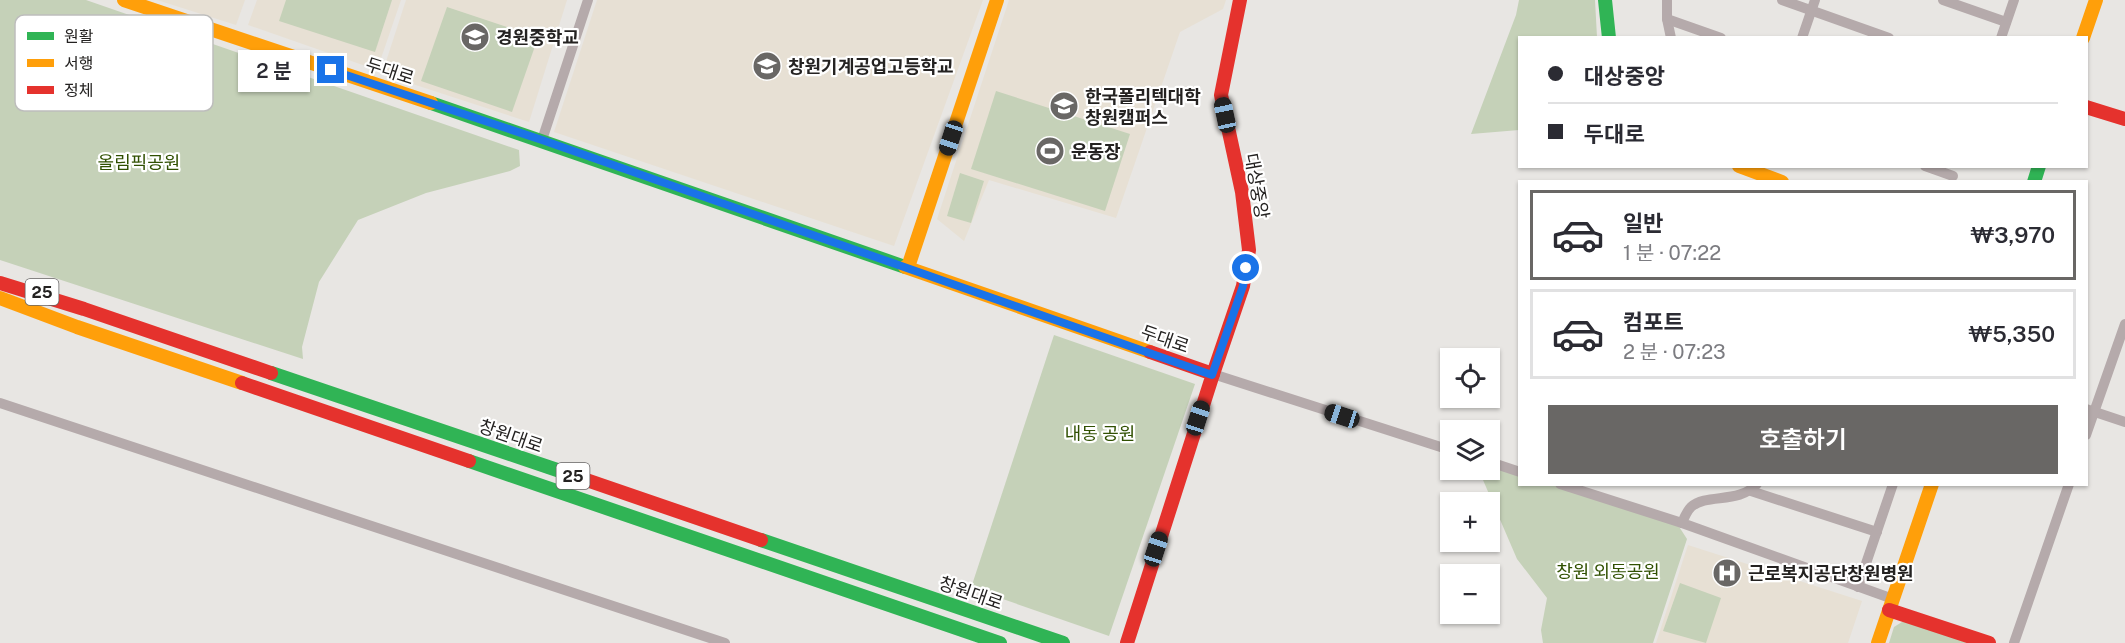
<!DOCTYPE html>
<html lang="ko">
<meta charset="utf-8">
<style>
body{margin:0;font-family:"Public Sans","Noto Sans KR",sans-serif;background:#f2f2f3;color:#2b2b33;height:100vh;display:flex;flex-direction:column;font-size:22px;white-space:nowrap}
*{box-sizing:border-box;margin:0}
p{font-size:20px;color:#7c7c81}
.icon{flex:none;width:33px;height:33px;fill:none;stroke:currentColor;stroke-width:2;stroke-linecap:round;stroke-linejoin:round}
.map{position:relative;flex:1;overflow:hidden}
.drawer{position:absolute;left:1518px;top:180px;width:570px;height:306px;display:flex;flex-direction:column;background:#fff;border-radius:0px;box-shadow:0 2px 4px #0004}
.drawer>*{flex:none}
.hud{position:absolute;left:1518px;top:36px;width:570px;height:132px;border-radius:0px;box-shadow:0 2px 4px #0004;display:grid;align-content:center;height:132px;padding:0 30px;background:#fff}
.fabs{position:absolute;left:1440px;top:348px;display:grid;gap:12px}
.fabs a{display:grid;place-items:center;width:60px;height:60px;border-radius:0px;background:#fff;box-shadow:0 2px 4px #0004;font-size:30px}
.end{position:absolute;width:27px;height:27px;margin:-14px;border:8px solid #1a73e8;background:#fff;box-shadow:0 0 0 3px #fff}
.from{border-radius:50%}
.bubble{position:absolute;height:42px;border-radius:0px;background:#fff;box-shadow:0 2px 4px #0004;font-size:20px;font-weight:600;line-height:42px;text-align:center}
.car{position:absolute;width:18px;height:36px;margin:-18px -9px;border-radius:8px;box-shadow:0 0 4px 2px #0007;background:linear-gradient(#222 24%,#8ab4d8 0 40%,#222 0 76%,#8ab4d8 0 86%,#222 0)}
.hud b{display:flex;align-items:center;gap:21px;height:57px;font-size:22px}
.hud b+b{border-top:2px solid #e1e1e2}
.hud i{width:15px;height:15px;background:#2b2b33}
ul{padding:10px 0 0;list-style:none}
li{display:flex;align-items:center;gap:18px;height:90px;margin:0 12px 9px;padding:0 18px;border:3px solid #e1e1e2;border-radius:0px}
li div{flex:1}
li b{display:block;font-size:22px}
li em{font-style:normal;font-weight:600}
li.selected{border-color:#696765}
li>.icon{width:54px;height:54px;stroke-width:1.5}
.primary-button{display:flex;gap:12px;margin-top:auto;padding:12px 30px}
.primary-button a{flex:1;height:69px;border-radius:0px;background:#696765;color:#fff;font-size:24px;font-weight:600;line-height:69px;text-align:center}
.map>svg:first-child{display:block}
.education{fill:#e7e0d4}
.green{fill:#c5d1b8}
.lines{fill:none;stroke-linecap:round;stroke-linejoin:round}
.street{stroke:#b5aaab;stroke-width:10}
.fast{stroke:#30b455;stroke-width:14}
.slow{stroke:#ff9f0a;stroke-width:14}
.jam{stroke:#e5322d;stroke-width:14}
.route{stroke:#1a73e8;stroke-width:8}
.labels{text-anchor:middle;dominant-baseline:central;stroke-width:4.5;stroke-linejoin:round;paint-order:stroke}
.shield{fill:#fff;stroke:#666464;stroke-width:1.5}
.shield-label{font-size:16px;font-weight:bold;fill:#242221}
.poi-label{font-size:18px;font-weight:bold;fill:#242221;stroke:#fff;text-anchor:start}
.street-label{font-size:18px;fill:#242221;stroke:#fff}
.park-label{font-size:18px;fill:#305001;stroke:#fff}
.key{fill:#fff;stroke:#bdbdbc;stroke-width:1.5}
.key-label{font-size:16px;fill:#242221}
</style>
<div class="map">
<svg width="2125" height="643" viewBox="0 0 2125 643">
<rect width="100%" height="100%" fill="#e8e6e3"/>
<g class="education">
<path d="M 157,0 L 245,0 L 236,25 Z"/>
<path d="M 257,0 L 401,0 L 377,70 L 248,25 Z"/>
<path d="M 406,0 L 567,0 L 529,122 L 382,74 Z"/>
<path d="M 597,0 L 983,0 L 894,246 L 554,132 Z"/>
<path d="M 1009,0 L 1226,0 L 1223,9 L 1180,32 L 1116,218 L 989,180 L 964,241 L 937,219 Z"/>
<path d="M 1688,545 L 1862,601 L 1848,643 L 1656,643 Z"/>
</g>
<g class="green">
<path d="M 0,0 L 86,0 L 519,150 L 520,166 L 510,171 L 426,193 L 358,220 L 319,282 L 302,347 L 303,359 L 0,260 Z"/>
<path d="M 286,0 L 392,0 L 375,52 L 279,21 Z"/>
<path d="M 1519,0 L 1595,0 L 1597,37 L 1520,38 L 1519,130 L 1471,134 L 1516,15 Z"/>
<path d="M 447,7 L 531,35 L 534,49 L 512,112 L 421,81 Z"/>
<path d="M 996,91 L 1130,134 L 1105,211 L 971,169 Z"/>
<path d="M 960,173 L 984,181 L 971,223 L 947,216 Z"/>
<path d="M 1054,335 L 1195,384 L 1109,636 L 971,588 Z"/>
<path d="M 1498,467 L 1519,474 L 1520,484 L 1552,485 L 1678,525 L 1687,539 L 1653,643 L 1543,643 L 1541,630 L 1547,598 L 1517,559 L 1483,480 Z"/>
<path d="M 1680,583 L 1721,598 L 1706,643 L 1663,631 Z"/>
<path d="M 1902,622 L 1907,622 L 1971,643 L 1889,643 L 1894,627 Z"/>
</g>
<g class="lines">
<g class="street">
<path d="M 1667,0 L 1667,19 L 1671,38"/>
<path d="M 1782,0 L 1889,38"/>
<path d="M 1943,0 L 2006,22"/>
<path d="M 1667,19 L 1721,38"/>
<path d="M 1802,38 L 1815,0"/>
<path d="M 2001,38 L 2014,0"/>
<path d="M 542,140 L 588,0"/>
<path d="M 1925,166 L 1953,176"/>
<path d="M 1213,374 L 1450,450"/>
<path d="M 0,403 L 725,643"/>
<path d="M 2086,409 L 2125,422"/>
<path d="M 2086,435 L 2125,324"/>
<path d="M 1490,462 L 1520,472"/>
<path d="M 1560,484 L 1682,523"/>
<path d="M 1757,484 C 1739,504 1707,493 1691,507 C 1687,511 1684,518 1682,523 L 1893,599"/>
<path d="M 1751,491 L 1877,532"/>
<path d="M 1858,587 L 1893,484"/>
<path d="M 2014,643 L 2069,484"/>
</g>
<g class="fast">
<path d="M 1605,0 L 1609,38"/>
<path d="M 431,103 L 905,267"/>
<path d="M 2034,182 L 2039,166"/>
<path d="M 271,373 L 572,475"/>
<path d="M 469,461 L 1000,643"/>
<path d="M 761,540 L 1063,643"/>
</g>
<g class="slow">
<path d="M 124,0 L 431,103"/>
<path d="M 2083,38 L 2096,0"/>
<path d="M 1739,166 L 1782,182"/>
<path d="M 905,267 L 1150,352"/>
<path d="M 908,267 L 997,0"/>
<path d="M 0,298 L 77,327 L 242,383"/>
<path d="M 1878,643 L 1932,484"/>
</g>
<g class="jam">
<path d="M 2086,107 L 2125,119"/>
<path d="M 0,283 L 84,309 L 271,373"/>
<path d="M 1213,374 L 1243,286 L 1249,250 L 1242,192 L 1221,95 L 1240,0"/>
<path d="M 242,383 L 469,461"/>
<path d="M 572,475 L 761,540"/>
<path d="M 1889,610 L 1989,643"/>
<path d="M 1127,643 L 1213,374 L 1150,352"/>
</g>
</g>
<g class="lines">
<path class="route" d="M 331,70 L 542,140 L 1212,375 L 1243,286 L 1246,268"/>
</g>
<defs>
<g id="school-disc" transform="scale(1.5)"><circle r="9.5" fill="#696765" stroke="#fff"/><path d="M0-5L7-2L0 1L-7-2ZM-4 1L0 2.5L4 1V4Q0 6-4 4Z" fill="#fff"/></g>
<g id="university-disc" transform="scale(1.5)"><circle r="9.5" fill="#696765" stroke="#fff"/><path d="M0-5L7-2L0 1L-7-2ZM-4 1L0 2.5L4 1V4Q0 6-4 4Z" fill="#fff"/></g>
<g id="stadium-disc" transform="scale(1.5)"><circle r="9.5" fill="#696765" stroke="#fff"/><path d="M0-5a6.5 5 0 1 0 0 10a6.5 5 0 1 0 0-10ZM-3.5-1.8h7v3.6h-7Z" fill="#fff"/></g>
<g id="hospital-disc" transform="scale(1.5)"><circle r="9.5" fill="#696765" stroke="#fff"/><path d="M-5-5h3v3.5h4V-5h3V5h-3V1.5h-4V5h-3Z" fill="#fff"/></g>
</defs>
<g fill-rule="evenodd">
<use href="#school-disc" x="475" y="37"/>
<use href="#school-disc" x="767" y="66"/>
<use href="#university-disc" x="1064" y="106"/>
<use href="#stadium-disc" x="1050" y="151"/>
<use href="#hospital-disc" x="1727" y="573"/>
</g>
<g class="labels">
<g class="shield">
<rect x="25.5" y="279" width="33" height="26" rx="4.5"/>
<rect x="556.5" y="463" width="33" height="26" rx="4.5"/>
</g>
<g class="shield-label">
<text x="42" y="292">25</text>
<text x="573" y="476">25</text>
</g>
<g class="poi-label">
<text x="496" y="37">경원중학교</text>
<text x="788" y="66">창원기계공업고등학교</text>
<text x="1085" y="96">한국폴리텍대학<tspan x="1085" dy="21">창원캠퍼스</tspan></text>
<text x="1071" y="151">운동장</text>
<text x="1748" y="573">근로복지공단창원병원</text>
</g>
<g class="street-label">
<text transform="translate(390 71) rotate(18)">두대로</text>
<text transform="translate(1257 186) rotate(80)">대상중앙</text>
<text transform="translate(1165 339) rotate(19)">두대로</text>
<text transform="translate(511 436) rotate(19)">창원대로</text>
<text transform="translate(971 593) rotate(19)">창원대로</text>
</g>
<g class="park-label">
<text x="139" y="162">올림픽공원</text>
<text x="1100" y="433">내동 공원</text>
<text x="1608" y="571">창원 외동공원</text>
</g>
</g>
<rect x="15" y="15" width="198" height="96" rx="9" class="key"/>
<rect x="27" y="32" width="27" height="8" fill="#30b455"/>
<rect x="27" y="59" width="27" height="8" fill="#ff9f0a"/>
<rect x="27" y="86" width="27" height="8" fill="#e5322d"/>
<g class="key-label">
<text x="64" y="42">원활</text>
<text x="64" y="69">서행</text>
<text x="64" y="96">정체</text>
</g>
</svg>
<div class="fabs">
<a><svg class="icon" aria-label="locate" viewBox="0 0 24 24"><circle cx="12" cy="12" r="6"/><path d="M12 2v4M12 18v4M2 12h4M18 12h4"/></svg></a>
<a><svg class="icon" aria-label="layers" viewBox="0 0 24 24"><path d="M12 4l9 5-9 5-9-5zM3 14l9 5 9-5"/></svg></a>
<a>+</a>
<a>−</a>
</div>
<i class="end from" style="left:1246px;top:268px"></i>
<i class="end" style="left:331px;top:70px"></i>
<div class="bubble" style="left:238px;top:50px;width:72px">2 분</div>
<i class="car" style="left:1225px;top:115px;rotate:348deg"></i>
<i class="car" style="left:951px;top:138px;rotate:198deg"></i>
<i class="car" style="left:1342px;top:416px;rotate:288deg"></i>
<i class="car" style="left:1198px;top:418px;rotate:18deg"></i>
<i class="car" style="left:1156px;top:549px;rotate:18deg"></i>
<div class="hud">
<b><i class="from"></i>대상중앙</b>
<b><i></i>두대로</b>
</div>
<section class="drawer">
<ul>
<li class="selected"><svg class="icon" aria-label="car" viewBox="0 0 24 24"><path d="M5 17H2v-5l4-1 3-4h7l3 4 3 1v5h-3M9 17h6M6 11h13"/><circle cx="7" cy="17" r="2"/><circle cx="17" cy="17" r="2"/></svg><div><b>일반</b><p>1 분 · 07:22</p></div><em>₩3,970</em></li>
<li><svg class="icon" aria-label="car" viewBox="0 0 24 24"><path d="M5 17H2v-5l4-1 3-4h7l3 4 3 1v5h-3M9 17h6M6 11h13"/><circle cx="7" cy="17" r="2"/><circle cx="17" cy="17" r="2"/></svg><div><b>컴포트</b><p>2 분 · 07:23</p></div><em>₩5,350</em></li>
</ul>
<div class="primary-button"><a>호출하기</a></div>
</section>
</div>
